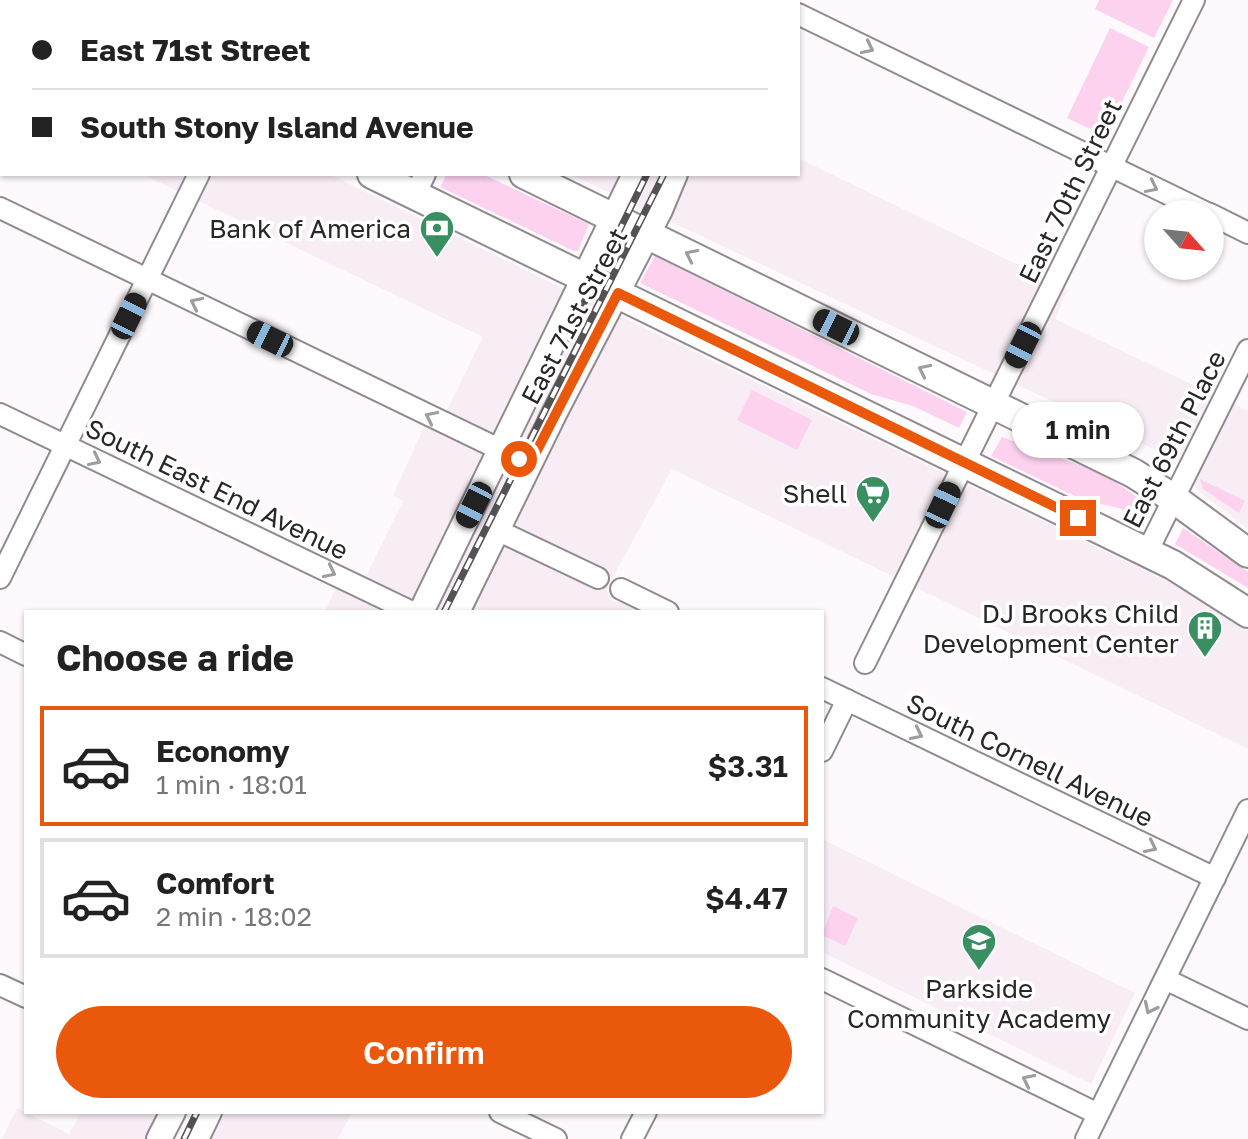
<!DOCTYPE html>
<meta charset="utf-8">
<style>
body{margin:0;font-family:"Golos Text",sans-serif;background:#f6f6f6;color:#222;height:100vh;display:flex;flex-direction:column;font-size:30px;white-space:nowrap}
*{box-sizing:border-box;margin:0}
p{font-size:26px;color:#767676}
.icon{flex:none;width:44px;height:44px;fill:none;stroke:currentColor;stroke-width:2;stroke-linecap:round;stroke-linejoin:round}
.map{position:relative;flex:1;overflow:hidden}
.side{position:absolute;left:24px;top:610px;width:800px;height:504px;display:flex;flex-direction:column;background:#fff;border-radius:0px;box-shadow:0 2px 6px #0004}
.side>*{flex:none}
.guide{position:absolute;left:0px;top:0px;width:800px;height:176px;box-shadow:0 2px 6px #0004;display:grid;align-content:center;height:176px;padding:0 32px;background:#fff}
.needle{width:52px;rotate:117deg}
.buttons{position:absolute;left:1144px;top:200px;display:grid;gap:16px}
.buttons a{display:grid;place-items:center;width:80px;height:80px;border-radius:50%;background:#fff;box-shadow:0 2px 6px #0004;font-size:40px}
.end{position:absolute;width:36px;height:36px;margin:-18px;border:10px solid #ea580c;background:#fff;box-shadow:0 0 0 4px #fff}
.from{border-radius:50%}
.bubble{position:absolute;height:56px;border-radius:28px;background:#fff;box-shadow:0 2px 6px #0004;font-size:26px;font-weight:600;line-height:56px;text-align:center}
.car{position:absolute;width:24px;height:48px;margin:-24px -12px;border-radius:10px;box-shadow:0 0 6px 2px #0007;background:linear-gradient(#222 24%,#8ab4d8 0 40%,#222 0 76%,#8ab4d8 0 86%,#222 0)}
.guide b{display:flex;align-items:center;gap:28px;height:76px;font-size:30px}
.guide b+b{border-top:2px solid #e0e0e0}
.guide i{width:20px;height:20px;background:#222}
ul{padding:0;list-style:none}
li{display:flex;align-items:center;gap:24px;height:120px;margin:0 16px 12px;padding:0 16px;border:4px solid #e0e0e0;border-radius:0px}
li div{flex:1}
li b{display:block;font-size:30px}
li em{font-style:normal;font-weight:600}
li.on{border-color:#ea580c}
li>.icon{width:72px;height:72px;stroke-width:1.5}
h2{padding:0 32px;font-size:36px;line-height:96px}
.primary-button{display:flex;gap:16px;margin-top:auto;padding:16px 32px}
.primary-button a{flex:1;height:92px;border-radius:48px;background:#ea580c;color:#fff;font-size:32px;font-weight:600;line-height:92px;text-align:center}
.map>svg:first-child{display:block}
.built{fill:#f9edf5}
.green{fill:#fcd2ef}
.lines{fill:none;stroke-linecap:round;stroke-linejoin:round}
.minor-casing{stroke:#8f8b8e;stroke-width:24}
.major-casing{stroke:#8f8b8e;stroke-width:28}
.highway-casing{stroke:#8f8b8e;stroke-width:32}
.minor{stroke:#fff;stroke-width:20}
.major{stroke:#fff;stroke-width:24}
.highway{stroke:#fff;stroke-width:28}
.rail-casing{stroke:#545253;stroke-width:7}
.rail{stroke:#fff;stroke-width:4;stroke-dasharray:12;stroke-linecap:butt}
.oneway{stroke:#9e9d9e}
.route{stroke:#ea580c;stroke-width:10}
.labels{text-anchor:middle;dominant-baseline:central;stroke-width:7;stroke-linejoin:round;paint-order:stroke}
.street-label{font-size:26px;fill:#282627;stroke:#fff}
.poi-label{font-size:26px;fill:#282627;stroke:#fff;text-anchor:end}
</style>
<div class="map">
<svg width="1248" height="1139" viewBox="0 0 1248 1139">
<rect width="100%" height="100%" fill="#fef9fc"/>
<g class="built">
<path d="M 217,0 L 479,0 L 483,2 L 221,2 Z"/>
<path d="M 798,158 L 1068,289 L 1055,319 L 1248,411 L 1248,529 L 1197,490 L 1179,461 L 665,219 L 688,174 L 798,174 Z"/>
<path d="M 142,174 L 329,174 L 566,290 L 495,433 L 491,434 L 446,412 L 483,337 Z"/>
<path d="M 570,174 L 624,174 L 612,194 Z"/>
<path d="M 640,174 L 670,174 L 652,214 L 626,202 Z"/>
<path d="M 580,295 L 603,306 L 531,449 L 512,440 Z"/>
<path d="M 620,316 L 1185,590 L 1248,632 L 1248,749 L 672,469 L 606,590 L 613,601 L 629,604 L 646,612 L 469,612 L 505,544 L 598,587 L 606,570 L 516,526 L 514,521 L 617,317 Z"/>
<path d="M 425,425 L 482,452 L 484,457 L 415,598 L 409,600 L 365,578 L 403,501 L 393,495 Z"/>
<path d="M 499,464 L 519,474 L 451,612 L 440,612 L 429,606 Z"/>
<path d="M 337,585 L 393,612 L 325,612 Z"/>
<path d="M 822,839 L 1135,993 L 1091,1084 L 822,952 Z"/>
<path d="M 17,1108 L 69,1134 L 81,1112 L 162,1112 L 149,1139 L 2,1139 Z"/>
<path d="M 223,1112 L 352,1112 L 338,1139 L 209,1139 Z"/>
</g>
<g class="green">
<path d="M 1099,0 L 1173,0 L 1154,38 L 1095,9 Z"/>
<path d="M 1110,28 L 1149,47 L 1105,136 L 1067,118 Z"/>
<path d="M 447,174 L 482,174 L 589,224 L 578,251 L 574,251 L 440,187 Z"/>
<path d="M 655,256 L 967,412 L 959,428 L 913,406 L 871,394 L 640,283 Z"/>
<path d="M 752,390 L 812,420 L 797,450 L 737,420 Z"/>
<path d="M 1002,437 L 1104,474 L 1147,504 L 1140,518 L 1119,508 L 1083,500 L 991,456 Z"/>
<path d="M 1200,479 L 1245,501 L 1239,513 L 1203,489 Z"/>
<path d="M 1183,528 L 1248,572 L 1248,588 L 1175,544 Z"/>
<path d="M 833,906 L 858,918 L 845,946 L 822,935 Z"/>
</g>
<g class="lines">
<g class="minor-casing">
<g id="minor">
<path d="M 56,2 L 57,0"/>
<path d="M 284,2 L 285,0"/>
<path d="M 511,2 L 512,0"/>
<path d="M 798,14 L 1209,214"/>
<path d="M 415,195 L 425,174"/>
<path d="M 0,208 L 530,464"/>
<path d="M 1210,214 L 1248,233"/>
<path d="M 0,414 L 412,612"/>
<path d="M 497,530 L 598,578"/>
<path d="M 1147,552 L 1248,350"/>
<path d="M 0,578 L 199,174"/>
<path d="M 621,589 L 668,612"/>
<path d="M 0,642 L 26,655"/>
<path d="M 865,663 L 1194,0"/>
<path d="M 822,688 L 1215,878"/>
<path d="M 822,751 L 847,700"/>
<path d="M 822,979 L 1098,1114"/>
<path d="M 1165,979 L 1248,1019"/>
<path d="M 0,985 L 26,997"/>
<path d="M 500,1112 L 556,1139"/>
<path d="M 632,1139 L 646,1112"/>
<path d="M 1086,1139 L 1248,810"/>
</g>
</g>
<g class="major-casing">
<g id="major">
<path d="M 721,2 L 722,0"/>
<path d="M 760,2 L 761,0"/>
<path d="M 421,612 L 635,174"/>
<path d="M 457,612 L 555,412 L 660,210 L 675,174"/>
<path d="M 159,1139 L 173,1112"/>
<path d="M 196,1139 L 209,1112"/>
</g>
</g>
<g class="highway-casing">
<g id="highway">
<path d="M 14,0 L 18,2"/>
<path d="M 162,0 L 166,2"/>
<path d="M 372,174 L 1173,565 L 1248,613"/>
<path d="M 524,174 L 1133,473 L 1173,498 L 1248,553"/>
</g>
</g>
<use href="#minor" class="minor"/>
<use href="#major" class="major"/>
<use href="#highway" class="highway"/>
<g class="rail-casing">
<g id="rail">
<path d="M 732,2 L 733,0"/>
<path d="M 750,2 L 751,0"/>
<path d="M 575,321 L 647,174"/>
<path d="M 444,612 L 664,174"/>
<path d="M 184,1139 L 197,1112"/>
</g>
</g>
<use href="#rail" class="rail"/>
</g>
<defs><path id="oneway-chevron" d="M-2-3.5L2.5 0L-2 3.5" fill="none" stroke-width="1.6" stroke-linecap="round" stroke-linejoin="round" transform="scale(2)"/></defs>
<g class="oneway">
<use href="#oneway-chevron" transform="translate(868 48) rotate(26)"/>
<use href="#oneway-chevron" transform="translate(1152 187) rotate(26)"/>
<use href="#oneway-chevron" transform="translate(691 255) rotate(-154)"/>
<use href="#oneway-chevron" transform="translate(196 303) rotate(-154)"/>
<use href="#oneway-chevron" transform="translate(924 370) rotate(-154)"/>
<use href="#oneway-chevron" transform="translate(431 417) rotate(-154)"/>
<use href="#oneway-chevron" transform="translate(95 460) rotate(26)"/>
<use href="#oneway-chevron" transform="translate(330 572) rotate(26)"/>
<use href="#oneway-chevron" transform="translate(917 734) rotate(26)"/>
<use href="#oneway-chevron" transform="translate(1151 847) rotate(26)"/>
<use href="#oneway-chevron" transform="translate(1150 1008) rotate(116)"/>
<use href="#oneway-chevron" transform="translate(1028 1080) rotate(-154)"/>
</g>
<g class="lines">
<path class="route" d="M 519,459 L 530,464 L 618,293 L 1078,518"/>
</g>
<defs>
<g id="bank-pin" transform="scale(1.8)"><path d="M0 17L-7.5 6A9.5 9.5 0 1 1 7.5 6Z" fill="#398f62" stroke="#fff"/><path d="M-6-4H6V4H-6ZM0-2.3a2.3 2.3 0 1 0 0 4.6a2.3 2.3 0 1 0 0-4.6Z" fill="#fff"/></g>
<g id="supermarket-pin" transform="scale(1.8)"><path d="M0 17L-7.5 6A9.5 9.5 0 1 1 7.5 6Z" fill="#398f62" stroke="#fff"/><path d="M-6-5.5h2.5l.6 2H6L4.5 2H-2.5L-4.4-4H-6ZM-1.5 3.2a1.3 1.3 0 1 0 .1 0ZM3 3.2a1.3 1.3 0 1 0 .1 0Z" fill="#fff"/></g>
<g id="building-pin" transform="scale(1.8)"><path d="M0 17L-7.5 6A9.5 9.5 0 1 1 7.5 6Z" fill="#398f62" stroke="#fff"/><path d="M-4-6H4V6H1V3H-1V6H-4ZM-2.5-4.3h1.7v1.8h-1.7ZM.8-4.3h1.7v1.8H.8ZM-2.5-1h1.7V.8h-1.7ZM.8-1h1.7V.8H.8Z" fill="#fff"/></g>
<g id="school-pin" transform="scale(1.8)"><path d="M0 17L-7.5 6A9.5 9.5 0 1 1 7.5 6Z" fill="#398f62" stroke="#fff"/><path d="M0-5L7-2L0 1L-7-2ZM-4 1L0 2.5L4 1V4Q0 6-4 4Z" fill="#fff"/></g>
</defs>
<g fill-rule="evenodd">
<use href="#bank-pin" x="437" y="228"/>
<use href="#supermarket-pin" x="873" y="493"/>
<use href="#building-pin" x="1205" y="628"/>
<use href="#school-pin" x="979" y="941"/>
</g>
<g class="labels">
<g class="street-label">
<text transform="translate(1070 191) rotate(-64)">East 70th Street</text>
<text transform="translate(574 316) rotate(-62)">East 71st Street</text>
<text transform="translate(1174 439) rotate(-63)">East 69th Place</text>
<text transform="translate(217 489) rotate(26)">South East End Avenue</text>
<text transform="translate(1030 760) rotate(26)">South Cornell Avenue</text>
</g>
<g class="poi-label">
<text x="411" y="228">Bank of America</text>
<text x="847" y="493">Shell</text>
<text x="1179" y="613">DJ Brooks Child<tspan x="1179" dy="30">Development Center</tspan></text>
<text x="979" y="988" text-anchor="middle">Parkside<tspan x="979" dy="30">Community Academy</tspan></text>
</g>
</g>
</svg>
<div class="buttons">
<a><svg class="needle" viewBox="-14 -14 28 28"><path d="M0-13l5 13h-10z" fill="#e53935"/><path d="M0 13l5-13h-10z" fill="#767676"/></svg></a>
</div>
<i class="end from" style="left:519px;top:459px"></i>
<i class="end" style="left:1078px;top:518px"></i>
<div class="bubble" style="left:1012px;top:402px;width:132px">1 min</div>
<i class="car" style="left:129px;top:316px;rotate:26deg"></i>
<i class="car" style="left:836px;top:327px;rotate:296deg"></i>
<i class="car" style="left:270px;top:339px;rotate:296deg"></i>
<i class="car" style="left:1023px;top:345px;rotate:207deg"></i>
<i class="car" style="left:474px;top:505px;rotate:207deg"></i>
<i class="car" style="left:943px;top:505px;rotate:25deg"></i>
<div class="guide">
<b><i class="from"></i>East 71st Street</b>
<b><i></i>South Stony Island Avenue</b>
</div>
<section class="side">
<h2>Choose a ride</h2>
<ul>
<li class="on"><svg class="icon" aria-label="car" viewBox="0 0 24 24"><path d="M5 17H2v-5l4-1 3-4h7l3 4 3 1v5h-3M9 17h6M6 11h13"/><circle cx="7" cy="17" r="2"/><circle cx="17" cy="17" r="2"/></svg><div><b>Economy</b><p>1 min · 18:01</p></div><em>$3.31</em></li>
<li><svg class="icon" aria-label="car" viewBox="0 0 24 24"><path d="M5 17H2v-5l4-1 3-4h7l3 4 3 1v5h-3M9 17h6M6 11h13"/><circle cx="7" cy="17" r="2"/><circle cx="17" cy="17" r="2"/></svg><div><b>Comfort</b><p>2 min · 18:02</p></div><em>$4.47</em></li>
</ul>
<div class="primary-button"><a>Confirm</a></div>
</section>
</div>
